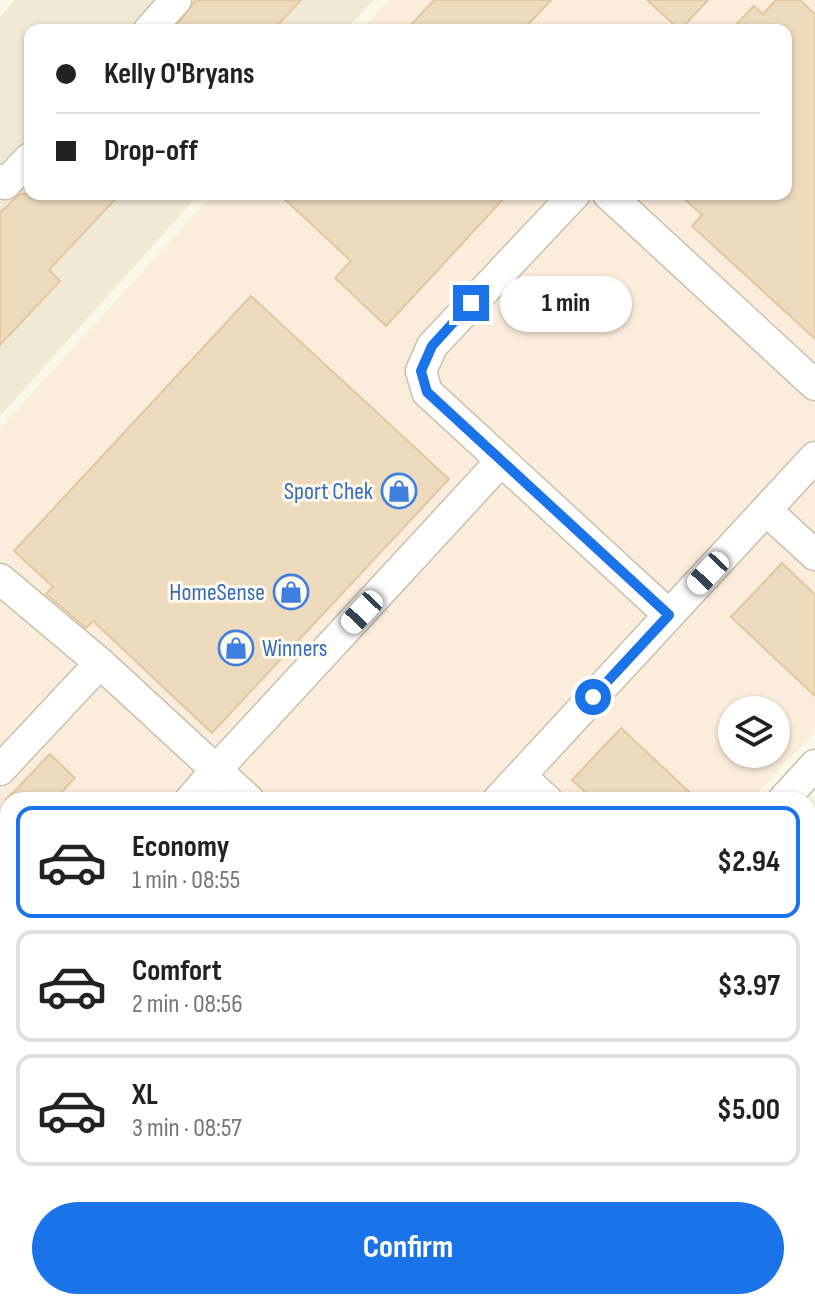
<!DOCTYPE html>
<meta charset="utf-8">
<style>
body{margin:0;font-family:"Sofia Sans Condensed",sans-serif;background:#f6f6f6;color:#222;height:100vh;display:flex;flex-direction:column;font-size:30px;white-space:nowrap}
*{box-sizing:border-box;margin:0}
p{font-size:26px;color:#767676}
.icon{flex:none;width:44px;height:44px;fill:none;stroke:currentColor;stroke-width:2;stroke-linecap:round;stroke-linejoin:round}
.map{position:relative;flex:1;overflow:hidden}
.drawer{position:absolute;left:0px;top:792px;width:816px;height:518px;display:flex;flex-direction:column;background:#fff;border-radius:24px 24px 0 0;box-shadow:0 2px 6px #0004}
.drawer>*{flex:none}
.guide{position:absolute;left:24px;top:24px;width:768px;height:176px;border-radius:16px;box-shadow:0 2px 6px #0004;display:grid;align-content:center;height:176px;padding:0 32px;background:#fff}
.controls{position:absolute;left:718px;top:696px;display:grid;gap:16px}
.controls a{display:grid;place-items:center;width:72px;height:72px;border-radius:50%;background:#fff;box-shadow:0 2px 6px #0004;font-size:40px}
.end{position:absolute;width:36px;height:36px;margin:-18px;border:10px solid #1a73e8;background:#fff;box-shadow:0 0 0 4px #fff}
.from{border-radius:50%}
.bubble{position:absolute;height:56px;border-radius:28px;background:#fff;box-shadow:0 2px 6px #0004;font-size:26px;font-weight:700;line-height:56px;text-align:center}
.car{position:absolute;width:24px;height:48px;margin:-24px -12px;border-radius:10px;box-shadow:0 0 6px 2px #0007;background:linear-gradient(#fff 24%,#345 0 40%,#fff 0 76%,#345 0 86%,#fff 0)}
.guide b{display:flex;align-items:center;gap:28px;height:76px;font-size:30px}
.guide b+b{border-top:2px solid #e0e0e0}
.guide i{width:20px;height:20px;background:#222}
ul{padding:14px 0 0;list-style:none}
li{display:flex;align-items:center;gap:24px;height:112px;margin:0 16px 12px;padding:0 16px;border:4px solid #e0e0e0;border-radius:16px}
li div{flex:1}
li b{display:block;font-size:30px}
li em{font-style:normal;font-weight:700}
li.active{border-color:#1a73e8}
li>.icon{width:72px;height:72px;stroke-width:1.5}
.action{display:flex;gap:16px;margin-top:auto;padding:16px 32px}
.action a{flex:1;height:92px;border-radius:48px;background:#1a73e8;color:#fff;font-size:32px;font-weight:700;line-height:92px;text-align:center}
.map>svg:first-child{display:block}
.residential{fill:#f0e9d3}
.commercial{fill:#fcecdb;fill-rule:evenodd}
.industrial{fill:#ece9e1}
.building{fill:#eedbbe;stroke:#e2c7a0;stroke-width:2}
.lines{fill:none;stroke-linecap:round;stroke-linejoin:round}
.minor-casing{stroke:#cbc0ab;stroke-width:33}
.major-casing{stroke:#dbd6d0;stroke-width:41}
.minor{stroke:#fff;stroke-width:30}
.major{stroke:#f8eaa2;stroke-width:38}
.route{stroke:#1a73e8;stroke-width:10}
.labels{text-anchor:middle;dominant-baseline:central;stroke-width:6;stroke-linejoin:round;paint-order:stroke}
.shop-label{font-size:24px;fill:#366cbe;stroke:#fefbee;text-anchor:end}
</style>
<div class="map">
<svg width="815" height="1309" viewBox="0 0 815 1309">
<rect width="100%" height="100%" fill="#fcf8e7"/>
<path class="residential" d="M 15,0 L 373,0 L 346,30 L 30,30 L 30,194 L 199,194 L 0,416 L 0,17 Z"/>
<g class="commercial">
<path d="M 389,0 L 815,0 L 815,732 L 751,800 L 8,800 L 8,1005 L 0,1002 L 0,429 L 213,194 L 786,194 L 786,30 L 362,30 ZM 732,710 L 776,710 L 776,754 L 732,754 Z"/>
<path d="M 815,863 L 815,1309 L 701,1309 L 687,1302 L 808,1302 L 808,870 Z"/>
<path d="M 0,1102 L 8,1106 L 8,1302 L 45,1302 L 38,1309 L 0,1309 Z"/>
</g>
<path class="industrial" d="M 45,1302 L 331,1302 L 336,1309 L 38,1309 Z"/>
<g class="building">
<path d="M 196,0 L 301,0 L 273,30 L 173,30 Z"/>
<path d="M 434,0 L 551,0 L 523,30 L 406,30 Z"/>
<path d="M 647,0 L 708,0 L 680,30 Z"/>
<path d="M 776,0 L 800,0 L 815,14 L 815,339 L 692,226 L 702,215 L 679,194 L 786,194 L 786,30 L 731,30 L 754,6 L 763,14 Z"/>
<path d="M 20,194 L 120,194 L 49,270 L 60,281 L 0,345 L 0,213 Z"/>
<path d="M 279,194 L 508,194 L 386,326 L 335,278 L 351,261 Z"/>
<path d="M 251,296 L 449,479 L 212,733 L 93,621 L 86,628 L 46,594 L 53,587 L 14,551 Z"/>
<path d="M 782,563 L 815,595 L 815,696 L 731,617 Z"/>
<path d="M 621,728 L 698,800 L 594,800 L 572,780 Z"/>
<path d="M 50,754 L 75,778 L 54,800 L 6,800 Z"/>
</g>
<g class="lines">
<g class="minor-casing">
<g id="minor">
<path d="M 149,30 L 176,0"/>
<path d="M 0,180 L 5,184 L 30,158"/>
<path d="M 575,194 L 432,346 L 421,371 L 427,392 L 669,615"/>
<path d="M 608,194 L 815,385"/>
<path d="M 766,510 L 815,555"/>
<path d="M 0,579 L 100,663 L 216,770 L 190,800"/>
<path d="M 0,770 L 100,663"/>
<path d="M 521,776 L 547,800"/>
<path d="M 249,800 L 216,770 L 501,461"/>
<path d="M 498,800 L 815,457"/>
<path d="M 783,800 L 815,765"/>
<path d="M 0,832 L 8,840"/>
<path d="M 808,838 L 815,831"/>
<path d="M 808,996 L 815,1003"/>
<path d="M 808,1077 L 815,1083"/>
<path d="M 808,1132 L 815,1124"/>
<path d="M 399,1309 L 403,1302"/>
<path d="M 446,1309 L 450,1302"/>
</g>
</g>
<g class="major-casing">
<g id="major">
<path d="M 0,1028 L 8,1031"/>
<path d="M 0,1070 L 8,1074"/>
<path d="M 373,1302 L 375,1309"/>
<path d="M 486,1302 L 500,1309"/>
<path d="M 607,1302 L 621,1309"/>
</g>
</g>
<use href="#minor" class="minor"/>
<use href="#major" class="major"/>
</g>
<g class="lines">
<path class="route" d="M 471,303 L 432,346 L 421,371 L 427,392 L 669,615 L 593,697"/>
</g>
<defs>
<g id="shop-ring" transform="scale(1.8)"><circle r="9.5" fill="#fefbee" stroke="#3f7fe0" stroke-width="1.5"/><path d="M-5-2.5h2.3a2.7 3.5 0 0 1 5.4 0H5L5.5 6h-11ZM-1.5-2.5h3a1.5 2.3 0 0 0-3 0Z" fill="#3f7fe0"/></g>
</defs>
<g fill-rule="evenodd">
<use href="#shop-ring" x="399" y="491"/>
<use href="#shop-ring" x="291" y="592"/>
<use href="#shop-ring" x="236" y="648"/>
</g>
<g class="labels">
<g class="shop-label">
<text x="373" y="491">Sport Chek</text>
<text x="265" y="592">HomeSense</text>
<text x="262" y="648" text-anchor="start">Winners</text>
</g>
</g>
</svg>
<div class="controls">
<a><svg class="icon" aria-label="layers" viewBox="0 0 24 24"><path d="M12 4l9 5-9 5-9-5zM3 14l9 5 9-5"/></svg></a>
</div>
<i class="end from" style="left:593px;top:697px"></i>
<i class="end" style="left:471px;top:303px"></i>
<div class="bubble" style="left:500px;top:276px;width:132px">1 min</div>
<i class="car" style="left:708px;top:573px;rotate:223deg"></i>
<i class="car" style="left:362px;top:612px;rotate:223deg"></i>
<div class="guide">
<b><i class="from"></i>Kelly O'Bryans</b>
<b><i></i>Drop-off</b>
</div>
<section class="drawer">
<ul>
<li class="active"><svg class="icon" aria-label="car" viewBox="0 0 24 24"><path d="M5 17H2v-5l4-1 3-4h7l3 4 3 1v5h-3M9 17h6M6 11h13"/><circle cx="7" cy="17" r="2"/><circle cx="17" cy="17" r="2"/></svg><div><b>Economy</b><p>1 min · 08:55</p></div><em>$2.94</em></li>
<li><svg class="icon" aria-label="car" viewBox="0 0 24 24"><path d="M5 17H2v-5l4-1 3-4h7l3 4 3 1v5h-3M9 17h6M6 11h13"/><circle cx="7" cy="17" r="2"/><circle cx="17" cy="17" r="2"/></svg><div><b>Comfort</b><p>2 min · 08:56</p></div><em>$3.97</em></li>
<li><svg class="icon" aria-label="car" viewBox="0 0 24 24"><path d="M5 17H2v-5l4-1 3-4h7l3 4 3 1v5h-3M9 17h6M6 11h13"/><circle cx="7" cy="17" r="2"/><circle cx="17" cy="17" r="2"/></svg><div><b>XL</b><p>3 min · 08:57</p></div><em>$5.00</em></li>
</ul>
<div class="action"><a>Confirm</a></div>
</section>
</div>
